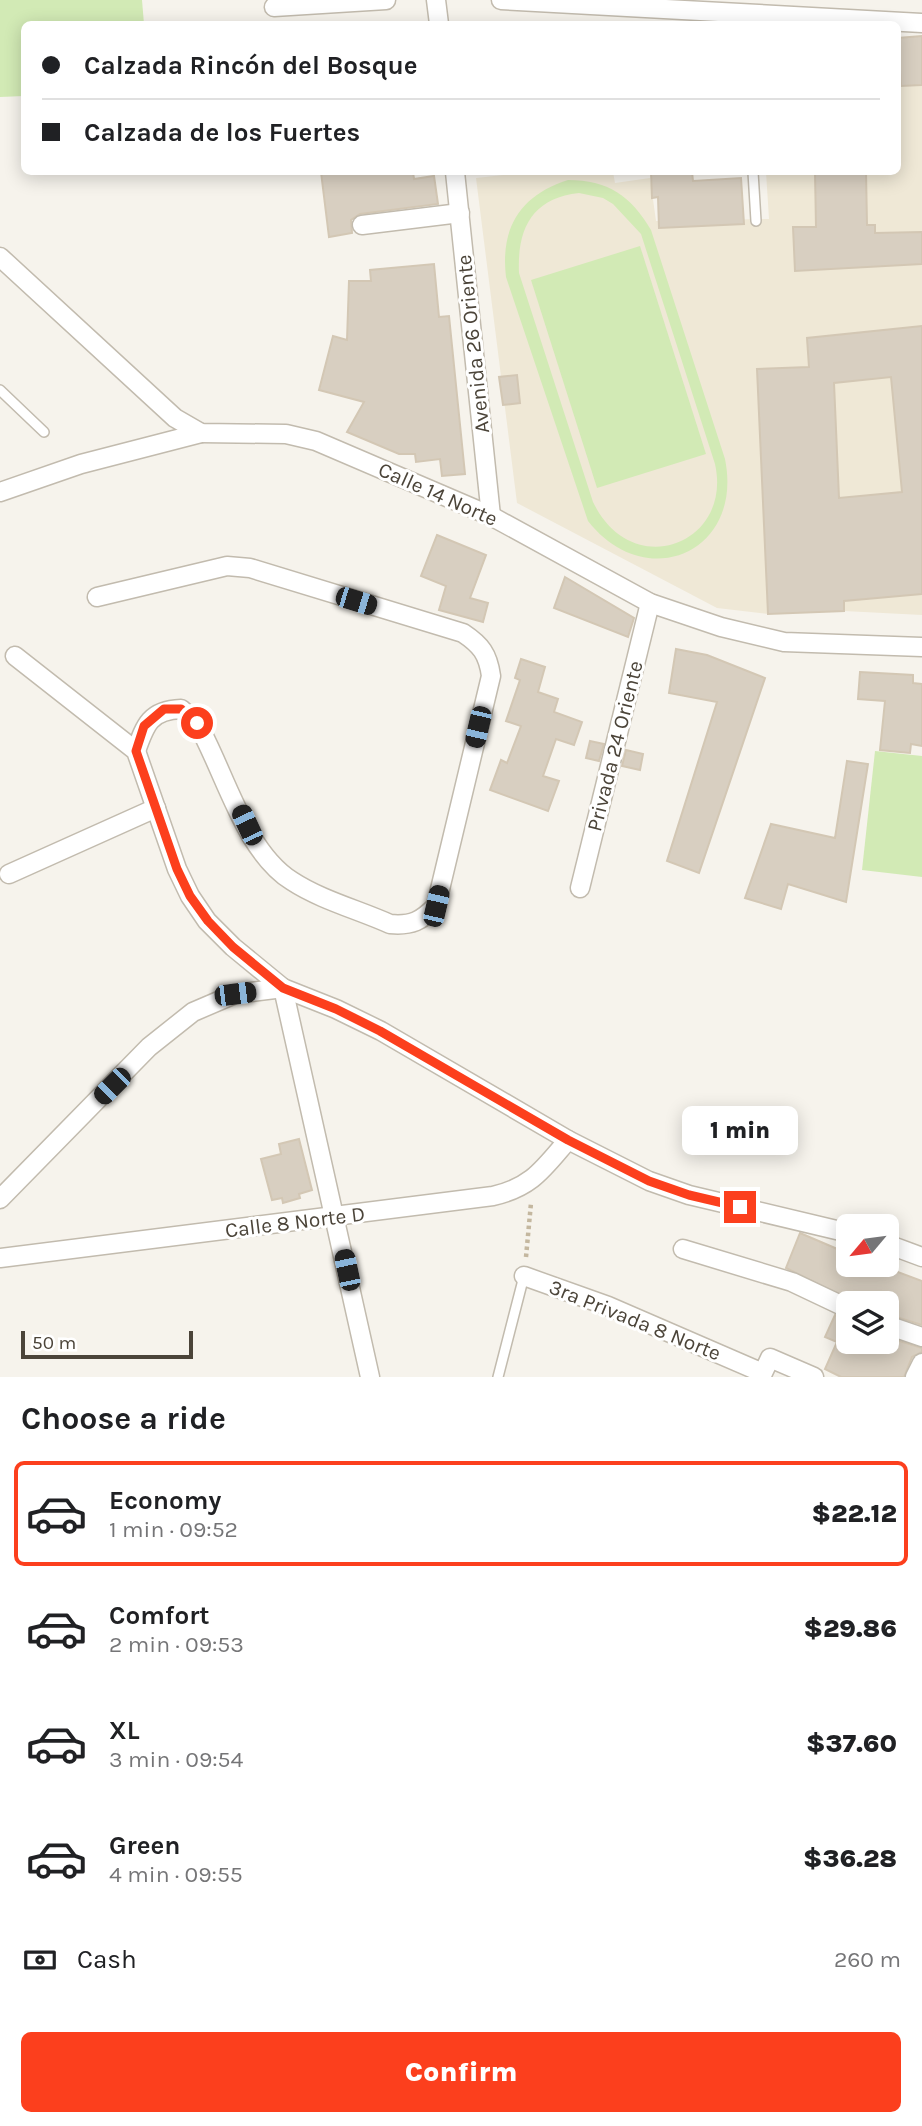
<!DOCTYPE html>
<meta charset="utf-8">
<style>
body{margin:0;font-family:Karla,sans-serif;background:#f6f6f6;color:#202124;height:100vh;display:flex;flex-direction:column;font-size:26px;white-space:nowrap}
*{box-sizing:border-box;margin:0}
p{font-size:23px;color:#757577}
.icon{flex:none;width:38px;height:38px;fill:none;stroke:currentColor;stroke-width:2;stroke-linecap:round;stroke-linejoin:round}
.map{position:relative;height:1377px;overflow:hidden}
.panel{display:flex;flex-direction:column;background:#fff;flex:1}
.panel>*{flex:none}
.banner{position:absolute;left:21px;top:21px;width:880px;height:154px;border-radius:10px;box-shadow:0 4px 18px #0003;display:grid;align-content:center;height:154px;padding:0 21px;background:#fff}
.needle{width:46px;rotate:241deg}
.fabs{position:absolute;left:836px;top:1214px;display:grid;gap:14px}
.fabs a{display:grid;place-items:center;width:63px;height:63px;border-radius:10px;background:#fff;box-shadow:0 4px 18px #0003;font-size:35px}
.scale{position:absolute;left:21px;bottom:18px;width:172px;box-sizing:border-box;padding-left:7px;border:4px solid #4b4439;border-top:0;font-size:19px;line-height:24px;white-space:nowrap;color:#4b4439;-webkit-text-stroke:5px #fff;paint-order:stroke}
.end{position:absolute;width:32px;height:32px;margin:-16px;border:9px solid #fc3f1d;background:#fff;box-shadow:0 0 0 4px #fff}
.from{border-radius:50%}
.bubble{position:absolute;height:49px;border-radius:10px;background:#fff;box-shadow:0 4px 18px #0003;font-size:23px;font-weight:800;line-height:49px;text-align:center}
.car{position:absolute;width:21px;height:42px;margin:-21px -10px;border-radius:9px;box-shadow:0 0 5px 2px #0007;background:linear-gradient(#222 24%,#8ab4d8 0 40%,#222 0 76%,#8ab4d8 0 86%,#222 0)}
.banner b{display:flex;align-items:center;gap:24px;height:66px;font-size:26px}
.banner b+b{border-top:2px solid #e0e0e0}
.banner i{width:18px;height:18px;background:#202124}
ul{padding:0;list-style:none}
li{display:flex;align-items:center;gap:21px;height:105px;margin:0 14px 10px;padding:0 7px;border:4px solid transparent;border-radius:10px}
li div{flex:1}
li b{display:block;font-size:26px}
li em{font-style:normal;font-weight:800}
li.active{border-color:#fc3f1d}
li>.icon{width:63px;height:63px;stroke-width:1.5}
h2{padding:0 21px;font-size:32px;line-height:84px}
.pay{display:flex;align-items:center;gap:18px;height:77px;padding:0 21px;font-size:26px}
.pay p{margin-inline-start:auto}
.cta{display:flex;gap:14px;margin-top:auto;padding:14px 21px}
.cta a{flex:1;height:80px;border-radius:10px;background:#fc3f1d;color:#fff;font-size:28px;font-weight:800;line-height:80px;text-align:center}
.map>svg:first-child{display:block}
.education{fill:#efe8d6}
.green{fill:#d2eab5;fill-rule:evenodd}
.building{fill:#d8cfc1;stroke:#d3c7b4;stroke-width:2;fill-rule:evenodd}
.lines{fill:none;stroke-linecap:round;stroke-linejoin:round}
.lane-casing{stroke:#c2bbae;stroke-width:12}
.street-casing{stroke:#c2bbae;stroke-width:21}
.path{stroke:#c4b79f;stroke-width:4.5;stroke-dasharray:3.5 3.5;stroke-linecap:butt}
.lane{stroke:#fff;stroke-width:9}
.street{stroke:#fff;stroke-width:18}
.route{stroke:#fc3f1d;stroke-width:9}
.labels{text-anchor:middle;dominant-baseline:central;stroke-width:6;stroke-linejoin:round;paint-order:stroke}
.street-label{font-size:21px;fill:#4b4439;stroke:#fff}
</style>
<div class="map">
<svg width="922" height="1377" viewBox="0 0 922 1377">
<rect width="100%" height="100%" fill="#f6f3ec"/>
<path class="education" d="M 898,39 L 922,40 L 922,615 L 844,611 L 768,614 L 717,608 L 517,503 L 476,178 L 531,172 L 613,172 L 615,183 L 650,178 L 656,221 L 769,219 L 766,172 L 898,172 Z"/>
<g class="green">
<path d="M 0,0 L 142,0 L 144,24 L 24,24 L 24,96 L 0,97 Z"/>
<path d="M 568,180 C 608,180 631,196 651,230 L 725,459 C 744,552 646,595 588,521 L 506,277 C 500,227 521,195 568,180 ZM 579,193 L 603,198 L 613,204 L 641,234 L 715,464 C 733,544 632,583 593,502 L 519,273 C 517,229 532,198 579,193 Z"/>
<path d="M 640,246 L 706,454 L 597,488 L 531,280 Z"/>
<path d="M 875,751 L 922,756 L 922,877 L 862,870 Z"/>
</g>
<g class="building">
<path d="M 922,36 L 922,85 L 901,86 L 898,38 Z"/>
<path d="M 321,172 L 413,172 L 414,179 L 434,176 L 438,204 L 360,214 L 351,220 L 352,233 L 329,237 Z"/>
<path d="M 651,172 L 692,172 L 693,181 L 741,178 L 744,224 L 659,228 L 658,197 L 652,198 Z"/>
<path d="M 815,172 L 866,172 L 867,225 L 875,225 L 875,233 L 922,232 L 922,264 L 795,271 L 793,227 L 816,227 Z"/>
<path d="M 434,264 L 439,317 L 449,316 L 465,474 L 442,476 L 440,459 L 416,462 L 415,454 L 399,454 L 347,432 L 364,402 L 319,390 L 333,336 L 347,340 L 349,281 L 371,281 L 370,270 Z"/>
<path d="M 922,326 L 922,594 L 844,601 L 844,611 L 768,614 L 757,369 L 809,367 L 807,338 ZM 891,377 L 902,492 L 839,498 L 834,383 Z"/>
<path d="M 517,375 L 520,403 L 503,405 L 499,377 Z"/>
<path d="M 437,535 L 486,555 L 470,598 L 488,603 L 483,622 L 439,610 L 446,586 L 421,576 Z"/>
<path d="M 565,577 L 634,618 L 628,637 L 554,608 Z"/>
<path d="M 676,649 L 707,655 L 765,678 L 699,873 L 667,861 L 717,702 L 669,693 Z"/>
<path d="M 521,659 L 545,667 L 538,692 L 558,699 L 554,712 L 582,722 L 574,745 L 556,739 L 543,776 L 559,781 L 548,811 L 490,790 L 501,760 L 507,763 L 521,726 L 506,721 L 520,680 L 515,678 Z"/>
<path d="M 860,672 L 913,675 L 913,683 L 922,684 L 922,746 L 911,744 L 910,753 L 880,750 L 885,701 L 858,699 Z"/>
<path d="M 590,741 L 604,744 L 599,761 L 586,758 Z"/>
<path d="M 626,750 L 643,754 L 640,770 L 622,766 Z"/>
<path d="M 847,761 L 868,764 L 846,902 L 788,884 L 781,909 L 745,898 L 771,824 L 835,838 Z"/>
<path d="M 299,1139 L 312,1190 L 299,1194 L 300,1198 L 283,1203 L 282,1198 L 272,1200 L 261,1159 L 281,1154 L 279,1144 Z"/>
<path d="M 800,1233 L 849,1254 L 849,1265 L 879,1265 L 922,1281 L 922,1325 L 887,1314 L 887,1304 L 859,1304 L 786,1268 Z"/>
<path d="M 835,1315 L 849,1320 L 849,1342 L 887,1342 L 887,1337 L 922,1348 L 922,1352 L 912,1357 L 904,1377 L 841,1377 L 825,1369 L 837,1342 L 825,1337 Z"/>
</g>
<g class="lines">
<g class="lane-casing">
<g id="lane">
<path d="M 753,172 L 756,221"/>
<path d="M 0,390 L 44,432"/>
<path d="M 498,1377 L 524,1276"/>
</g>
</g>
<g class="street-casing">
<g id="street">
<path d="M 436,0 L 439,24"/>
<path d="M 501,0 L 922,23"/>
<path d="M 274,7 L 386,0"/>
<path d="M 455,172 L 491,516"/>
<path d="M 362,225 L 460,213"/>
<path d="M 0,257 L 175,418 L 201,433 L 286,434 L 316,441 L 491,516 L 650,603 L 721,627 L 784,642 L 922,647"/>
<path d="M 0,492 L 81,464 L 201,433"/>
<path d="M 97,597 L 227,566 L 250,568 L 463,633 C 481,645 488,654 491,676 L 436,906 C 421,921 412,926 390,924 C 359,910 321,900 292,881 C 244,851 225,772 197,723 L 181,709 C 150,710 145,725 136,751"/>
<path d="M 15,656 L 136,751 L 177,869 L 190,896 L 207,921 L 233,947 L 283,988 L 370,1377"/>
<path d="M 9,874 L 156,808"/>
<path d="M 580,888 L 650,603"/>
<path d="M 0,1199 L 149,1047 L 193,1012 L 235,994 L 283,988 L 336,1009 L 381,1031 L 568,1140 L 649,1181 L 689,1195 L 849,1233"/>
<path d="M 887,1244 L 922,1257"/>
<path d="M 683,1249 L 792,1282 L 849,1309"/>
<path d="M 0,1258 L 493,1196 C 532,1187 543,1169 568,1140"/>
<path d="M 524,1276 L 608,1306 L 763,1373 L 770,1358 L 814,1377"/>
<path d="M 887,1325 L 922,1337"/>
<path d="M 915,1377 L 922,1363"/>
</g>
</g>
<path class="path" d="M 526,1257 L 531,1203"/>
<use href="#lane" class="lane"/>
<use href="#street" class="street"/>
</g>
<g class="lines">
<path class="route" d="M 197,723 L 181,709 L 164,709 L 144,726 L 136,751 L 177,869 L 190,896 L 208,921 L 233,947 L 283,988 L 336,1009 L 380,1031 L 568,1140 L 649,1181 L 689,1195 L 740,1207"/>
</g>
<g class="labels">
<g class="street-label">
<text transform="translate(473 344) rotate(-96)">Avenida 26 Oriente</text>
<text transform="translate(438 494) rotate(24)">Calle 14 Norte</text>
<text transform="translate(615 746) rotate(-76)">Privada 24 Oriente</text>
<text transform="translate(295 1222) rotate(-7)">Calle 8 Norte D</text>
<text transform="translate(635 1320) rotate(22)">3ra Privada 8 Norte</text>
</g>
</g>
</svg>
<div class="fabs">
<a><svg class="needle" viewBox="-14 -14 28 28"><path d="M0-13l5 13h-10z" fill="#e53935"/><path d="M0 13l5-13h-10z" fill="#757577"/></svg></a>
<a><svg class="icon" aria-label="layers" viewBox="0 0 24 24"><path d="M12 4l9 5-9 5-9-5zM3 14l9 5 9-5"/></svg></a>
</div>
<div class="scale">50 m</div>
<i class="end from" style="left:197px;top:723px"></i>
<i class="end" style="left:740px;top:1207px"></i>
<div class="bubble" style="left:682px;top:1106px;width:116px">1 min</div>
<i class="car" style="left:356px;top:601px;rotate:107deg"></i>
<i class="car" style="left:478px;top:727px;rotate:193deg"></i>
<i class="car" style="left:247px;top:825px;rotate:335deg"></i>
<i class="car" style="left:436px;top:906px;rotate:13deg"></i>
<i class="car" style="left:235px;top:994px;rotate:83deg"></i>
<i class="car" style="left:112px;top:1086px;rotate:225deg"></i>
<i class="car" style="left:347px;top:1270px;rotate:348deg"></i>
<div class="banner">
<b><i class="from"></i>Calzada Rincón del Bosque</b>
<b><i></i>Calzada de los Fuertes</b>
</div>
</div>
<section class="panel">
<h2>Choose a ride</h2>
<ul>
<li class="active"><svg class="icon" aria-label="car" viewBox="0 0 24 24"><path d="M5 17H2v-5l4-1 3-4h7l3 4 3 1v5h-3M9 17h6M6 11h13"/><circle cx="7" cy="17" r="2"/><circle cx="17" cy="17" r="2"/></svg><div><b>Economy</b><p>1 min · 09:52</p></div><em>$22.12</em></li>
<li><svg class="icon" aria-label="car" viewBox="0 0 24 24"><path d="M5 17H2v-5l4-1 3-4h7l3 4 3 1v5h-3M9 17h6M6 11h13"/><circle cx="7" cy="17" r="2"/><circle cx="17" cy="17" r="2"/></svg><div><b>Comfort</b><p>2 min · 09:53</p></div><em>$29.86</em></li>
<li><svg class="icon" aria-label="car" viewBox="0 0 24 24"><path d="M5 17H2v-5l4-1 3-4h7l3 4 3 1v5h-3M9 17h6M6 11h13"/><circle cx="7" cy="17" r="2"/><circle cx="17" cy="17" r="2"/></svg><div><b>XL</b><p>3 min · 09:54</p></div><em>$37.60</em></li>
<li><svg class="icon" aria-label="car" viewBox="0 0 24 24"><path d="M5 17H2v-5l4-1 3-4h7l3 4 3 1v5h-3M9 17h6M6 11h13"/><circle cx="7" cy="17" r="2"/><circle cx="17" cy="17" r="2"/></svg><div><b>Green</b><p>4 min · 09:55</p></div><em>$36.28</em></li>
</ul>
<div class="pay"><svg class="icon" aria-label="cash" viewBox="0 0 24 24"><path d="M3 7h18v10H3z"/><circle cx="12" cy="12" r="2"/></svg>Cash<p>260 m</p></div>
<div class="cta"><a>Confirm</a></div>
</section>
